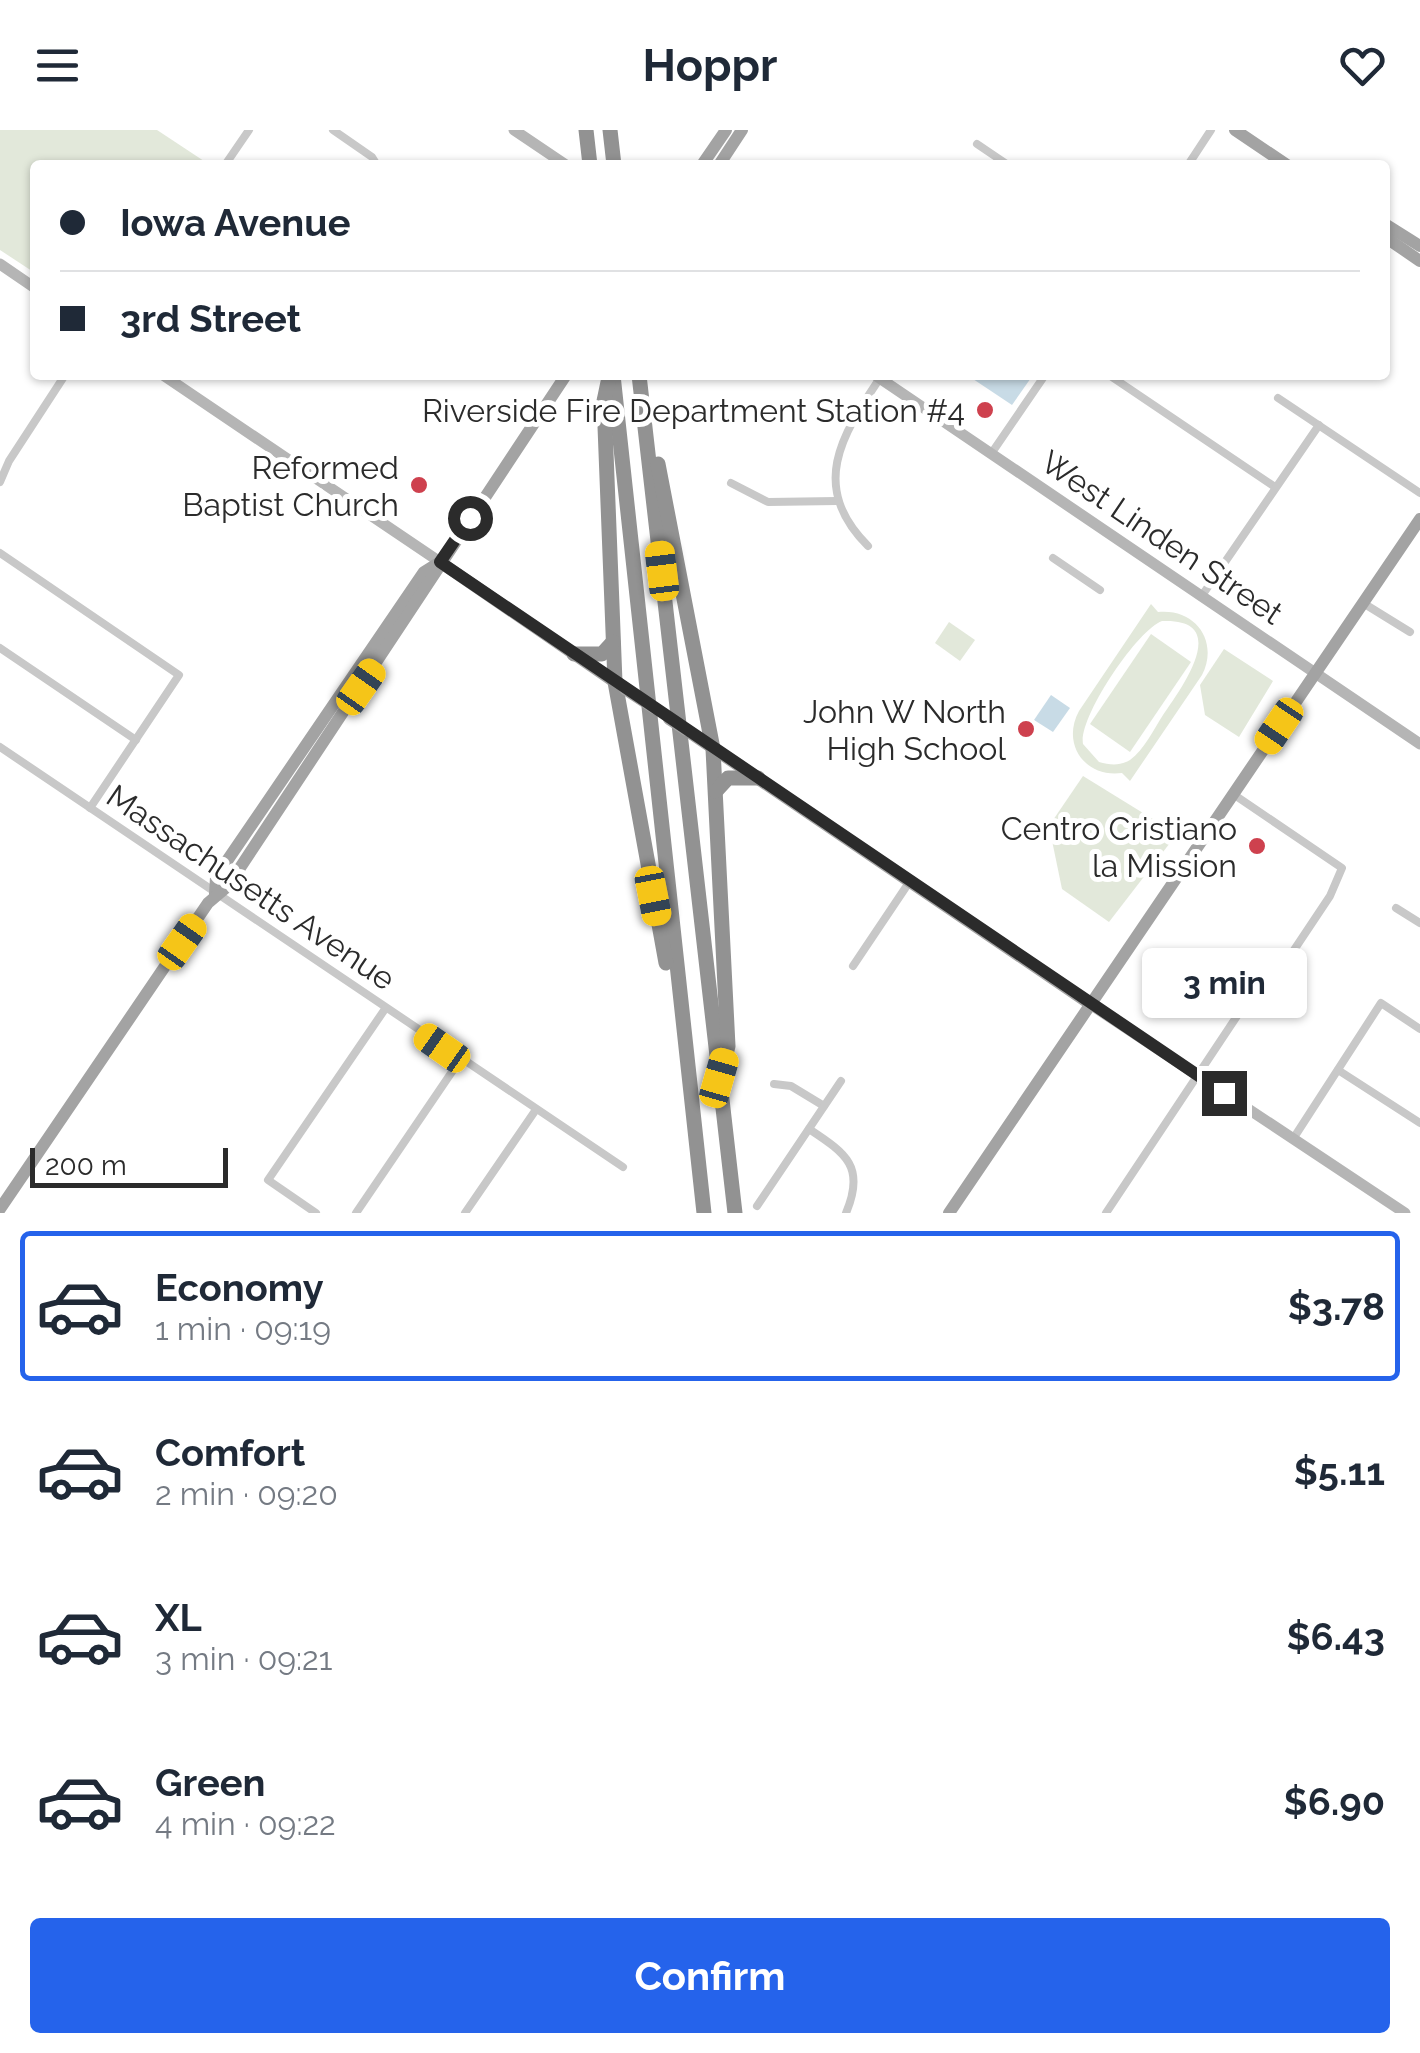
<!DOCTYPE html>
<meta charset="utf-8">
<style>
body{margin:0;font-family:Raleway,sans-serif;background:#f6f6f7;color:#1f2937;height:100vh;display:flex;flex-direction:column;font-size:38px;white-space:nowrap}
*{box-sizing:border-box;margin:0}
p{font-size:32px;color:#747a83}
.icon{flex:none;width:55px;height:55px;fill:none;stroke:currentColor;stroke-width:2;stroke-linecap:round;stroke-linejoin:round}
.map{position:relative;height:1083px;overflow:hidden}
.panel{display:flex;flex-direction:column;background:#fff;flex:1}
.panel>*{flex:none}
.guide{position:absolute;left:30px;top:30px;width:1360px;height:220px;border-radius:10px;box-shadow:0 2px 8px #0004;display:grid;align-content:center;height:220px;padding:0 30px;background:#fff}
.scale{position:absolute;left:30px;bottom:25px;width:198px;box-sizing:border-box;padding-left:10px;border:5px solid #2b2b2b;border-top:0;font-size:28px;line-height:35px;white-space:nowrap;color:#2b2b2b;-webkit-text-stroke:8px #fff;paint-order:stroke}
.end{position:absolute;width:45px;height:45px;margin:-22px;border:12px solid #2b2b2b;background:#fff;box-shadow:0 0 0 5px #fff}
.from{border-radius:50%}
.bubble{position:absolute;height:70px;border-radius:10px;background:#fff;box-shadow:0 2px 8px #0004;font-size:32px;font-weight:700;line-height:70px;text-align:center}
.car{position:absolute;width:30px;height:60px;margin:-30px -15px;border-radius:12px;box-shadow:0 0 8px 2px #0007;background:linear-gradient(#f5c518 24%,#345 0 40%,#f5c518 0 76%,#345 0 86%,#f5c518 0)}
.guide b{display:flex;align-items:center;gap:35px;height:95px;font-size:38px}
.guide b+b{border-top:2px solid #e0e1e3}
.guide i{width:25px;height:25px;background:#1f2937}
ul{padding:18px 0 0;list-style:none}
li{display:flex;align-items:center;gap:30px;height:150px;margin:0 20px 15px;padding:0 10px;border:5px solid transparent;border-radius:10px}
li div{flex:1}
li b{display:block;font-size:38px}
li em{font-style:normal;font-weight:700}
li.active{border-color:#2563eb}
li>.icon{width:90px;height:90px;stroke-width:1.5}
.primary-button{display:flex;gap:20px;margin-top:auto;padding:20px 30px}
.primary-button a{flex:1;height:115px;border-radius:10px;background:#2563eb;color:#fff;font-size:40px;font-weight:700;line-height:115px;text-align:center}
header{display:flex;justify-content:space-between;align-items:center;height:130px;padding:0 30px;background:#fff;font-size:45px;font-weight:700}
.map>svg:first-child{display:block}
.green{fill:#e2e8da;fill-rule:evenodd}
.water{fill:#c8dbe6}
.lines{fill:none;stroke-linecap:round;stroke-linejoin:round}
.street{stroke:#c8c8c8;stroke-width:8}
.secondary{stroke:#b5b5b5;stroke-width:11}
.primary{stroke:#a3a3a3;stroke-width:12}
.highway{stroke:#929292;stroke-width:15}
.primary-bridge{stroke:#a3a3a3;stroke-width:12}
.route{stroke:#2b2b2b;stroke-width:12}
.poi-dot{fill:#ce414e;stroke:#fff;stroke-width:4}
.labels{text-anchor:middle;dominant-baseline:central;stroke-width:10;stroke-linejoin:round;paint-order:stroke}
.poi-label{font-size:32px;fill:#2b2b2b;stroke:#fff;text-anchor:end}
.street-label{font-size:32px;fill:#2b2b2b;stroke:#fff}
</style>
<header><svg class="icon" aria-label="menu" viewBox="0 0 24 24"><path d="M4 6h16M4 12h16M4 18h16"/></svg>Hoppr<svg class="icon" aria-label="heart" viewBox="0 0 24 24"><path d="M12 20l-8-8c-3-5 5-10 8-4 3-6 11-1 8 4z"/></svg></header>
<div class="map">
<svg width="1420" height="1083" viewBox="0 0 1420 1083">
<rect width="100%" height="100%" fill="#fff"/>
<g class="green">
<path d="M 0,0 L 157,0 L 210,35 L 35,35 L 35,143 L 0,120 Z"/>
<path d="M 1151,474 L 1158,482 C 1196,478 1219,512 1202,545 L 1130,651 L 1122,643 C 1085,648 1061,614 1079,581 ZM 1162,491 C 1234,488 1180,560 1163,585 C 1154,599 1144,620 1130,630 C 1120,636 1110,635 1099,632 L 1083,614 C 1078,588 1137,500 1162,491 Z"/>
<path d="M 949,492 L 975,510 L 960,531 L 935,513 Z"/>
<path d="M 1151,504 L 1191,532 L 1130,622 L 1090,594 Z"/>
<path d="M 1224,519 L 1273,551 L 1239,607 L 1205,585 L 1200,555 Z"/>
<path d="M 1083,646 L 1169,699 L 1173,709 L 1109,792 L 1062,759 L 1049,696 Z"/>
</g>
<g class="water">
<path d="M 967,245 L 1033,245 L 1012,275 Z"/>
<path d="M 1051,565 L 1070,578 L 1053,602 L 1034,590 Z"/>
</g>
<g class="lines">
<g class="street">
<path d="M 333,0 L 372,27 L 377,35"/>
<path d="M 977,14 L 1008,35"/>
<path d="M 225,35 L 249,0"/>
<path d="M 1188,35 L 1211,0"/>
<path d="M 1109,245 L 1275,357"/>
<path d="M 1278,268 L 1420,363"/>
<path d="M 991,324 L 1045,245"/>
<path d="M 0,352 L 9,331 L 65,245"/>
<path d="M 731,353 L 768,372 L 837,371"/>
<path d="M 868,416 C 809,357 841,306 880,248"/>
<path d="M 0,423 L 179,545 L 90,678"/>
<path d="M 1053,428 L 1100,460"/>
<path d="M 1201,467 L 1319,295"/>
<path d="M 1363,473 L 1410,502"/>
<path d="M 0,518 L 136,610"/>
<path d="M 0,617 L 623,1037"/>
<path d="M 1396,778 L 1420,793"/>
<path d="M 853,836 L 910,751"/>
<path d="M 1338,940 L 1420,993"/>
<path d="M 774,954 L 791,956 L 824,976"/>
<path d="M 809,999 C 845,1023 866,1036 846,1083"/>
<path d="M 1293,1009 L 1381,873 L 1420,899"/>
<path d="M 757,1076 L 841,951"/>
<path d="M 316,1083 L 268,1050 L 385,879"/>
<path d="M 356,1083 L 460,930"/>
<path d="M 465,1083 L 535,981"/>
<path d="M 1106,1083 L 1247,871 L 1278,844 L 1330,766 L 1342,738 L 1233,664"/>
</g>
<g class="secondary">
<path d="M 514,0 L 566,35"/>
<path d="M 0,134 L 35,158"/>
<path d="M 163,245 L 440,432"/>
<path d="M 875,245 L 1420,614"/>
<path d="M 1090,874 L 1405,1083"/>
</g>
<g class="primary">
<path d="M 1235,0 L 1287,35"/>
<path d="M 702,35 L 726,0"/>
<path d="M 719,35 L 742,0"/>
<path d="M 1385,94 L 1420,116"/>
<path d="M 1385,107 L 1420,131"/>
<path d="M 440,432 L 619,555"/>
<path d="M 686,600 L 1090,874"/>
<path d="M 215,764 L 216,747 L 424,442 L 440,432"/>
<path d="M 0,1079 L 208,773 L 228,756 L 566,245"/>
<path d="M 949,1083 L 1420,389"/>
</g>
<g class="highway">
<path d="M 586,0 L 590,35"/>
<path d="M 610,0 L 614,35"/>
<path d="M 613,245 L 704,1083"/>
<path d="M 639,245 L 735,1083"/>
<path d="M 608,252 L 604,271 L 615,552 L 666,833"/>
<path d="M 658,334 L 713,619 L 728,916 L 722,939"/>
<path d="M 574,524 L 602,524 L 613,512"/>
<path d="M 716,661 L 728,648 L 758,648"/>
</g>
<g class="primary-bridge">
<path d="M 625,559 L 654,578"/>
<path d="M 669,589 L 686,600"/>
</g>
</g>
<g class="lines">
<path class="route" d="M 470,388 L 440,432 L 1224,963"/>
</g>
<g class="poi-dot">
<circle cx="985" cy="280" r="10"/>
<circle cx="419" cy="355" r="10"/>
<circle cx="1026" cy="599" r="10"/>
<circle cx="1257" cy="716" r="10"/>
</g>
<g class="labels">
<g class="poi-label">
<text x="965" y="280">Riverside Fire Department Station #4</text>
<text x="399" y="337">Reformed<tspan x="399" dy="37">Baptist Church</tspan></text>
<text x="1006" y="581">John W North<tspan x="1006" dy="37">High School</tspan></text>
<text x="1237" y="698">Centro Cristiano<tspan x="1237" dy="37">la Mission</tspan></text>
</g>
<g class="street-label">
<text transform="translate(1162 407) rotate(34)">West Linden Street</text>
<text transform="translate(251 757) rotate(34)">Massachusetts Avenue</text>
</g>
</g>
</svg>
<div class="scale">200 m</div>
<i class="end from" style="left:470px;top:388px"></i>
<i class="end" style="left:1224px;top:963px"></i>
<div class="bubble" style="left:1142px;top:818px;width:165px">3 min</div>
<i class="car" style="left:662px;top:441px;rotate:353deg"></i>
<i class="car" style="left:361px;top:557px;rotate:35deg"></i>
<i class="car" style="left:1279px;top:596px;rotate:214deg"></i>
<i class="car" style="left:653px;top:766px;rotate:169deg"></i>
<i class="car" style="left:182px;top:812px;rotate:35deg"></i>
<i class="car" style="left:442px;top:918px;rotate:305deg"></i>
<i class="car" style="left:719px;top:948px;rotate:16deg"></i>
<div class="guide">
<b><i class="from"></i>Iowa Avenue</b>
<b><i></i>3rd Street</b>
</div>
</div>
<section class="panel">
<ul>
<li class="active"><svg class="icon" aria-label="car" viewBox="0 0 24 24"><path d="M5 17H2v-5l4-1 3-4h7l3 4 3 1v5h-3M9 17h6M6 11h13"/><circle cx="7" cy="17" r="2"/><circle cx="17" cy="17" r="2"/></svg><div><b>Economy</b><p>1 min · 09:19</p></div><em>$3.78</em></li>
<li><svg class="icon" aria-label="car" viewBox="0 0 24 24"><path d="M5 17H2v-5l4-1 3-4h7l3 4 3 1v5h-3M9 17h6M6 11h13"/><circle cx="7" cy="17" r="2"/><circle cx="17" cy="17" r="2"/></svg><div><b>Comfort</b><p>2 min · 09:20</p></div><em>$5.11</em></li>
<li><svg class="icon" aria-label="car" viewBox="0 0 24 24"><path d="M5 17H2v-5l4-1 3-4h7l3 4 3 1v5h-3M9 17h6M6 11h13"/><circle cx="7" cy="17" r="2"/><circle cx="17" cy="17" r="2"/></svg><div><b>XL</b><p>3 min · 09:21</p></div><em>$6.43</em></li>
<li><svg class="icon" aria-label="car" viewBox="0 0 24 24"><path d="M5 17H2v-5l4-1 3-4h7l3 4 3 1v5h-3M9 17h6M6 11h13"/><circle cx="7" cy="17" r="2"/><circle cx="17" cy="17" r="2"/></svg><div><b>Green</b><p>4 min · 09:22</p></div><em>$6.90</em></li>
</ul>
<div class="primary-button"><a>Confirm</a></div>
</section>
